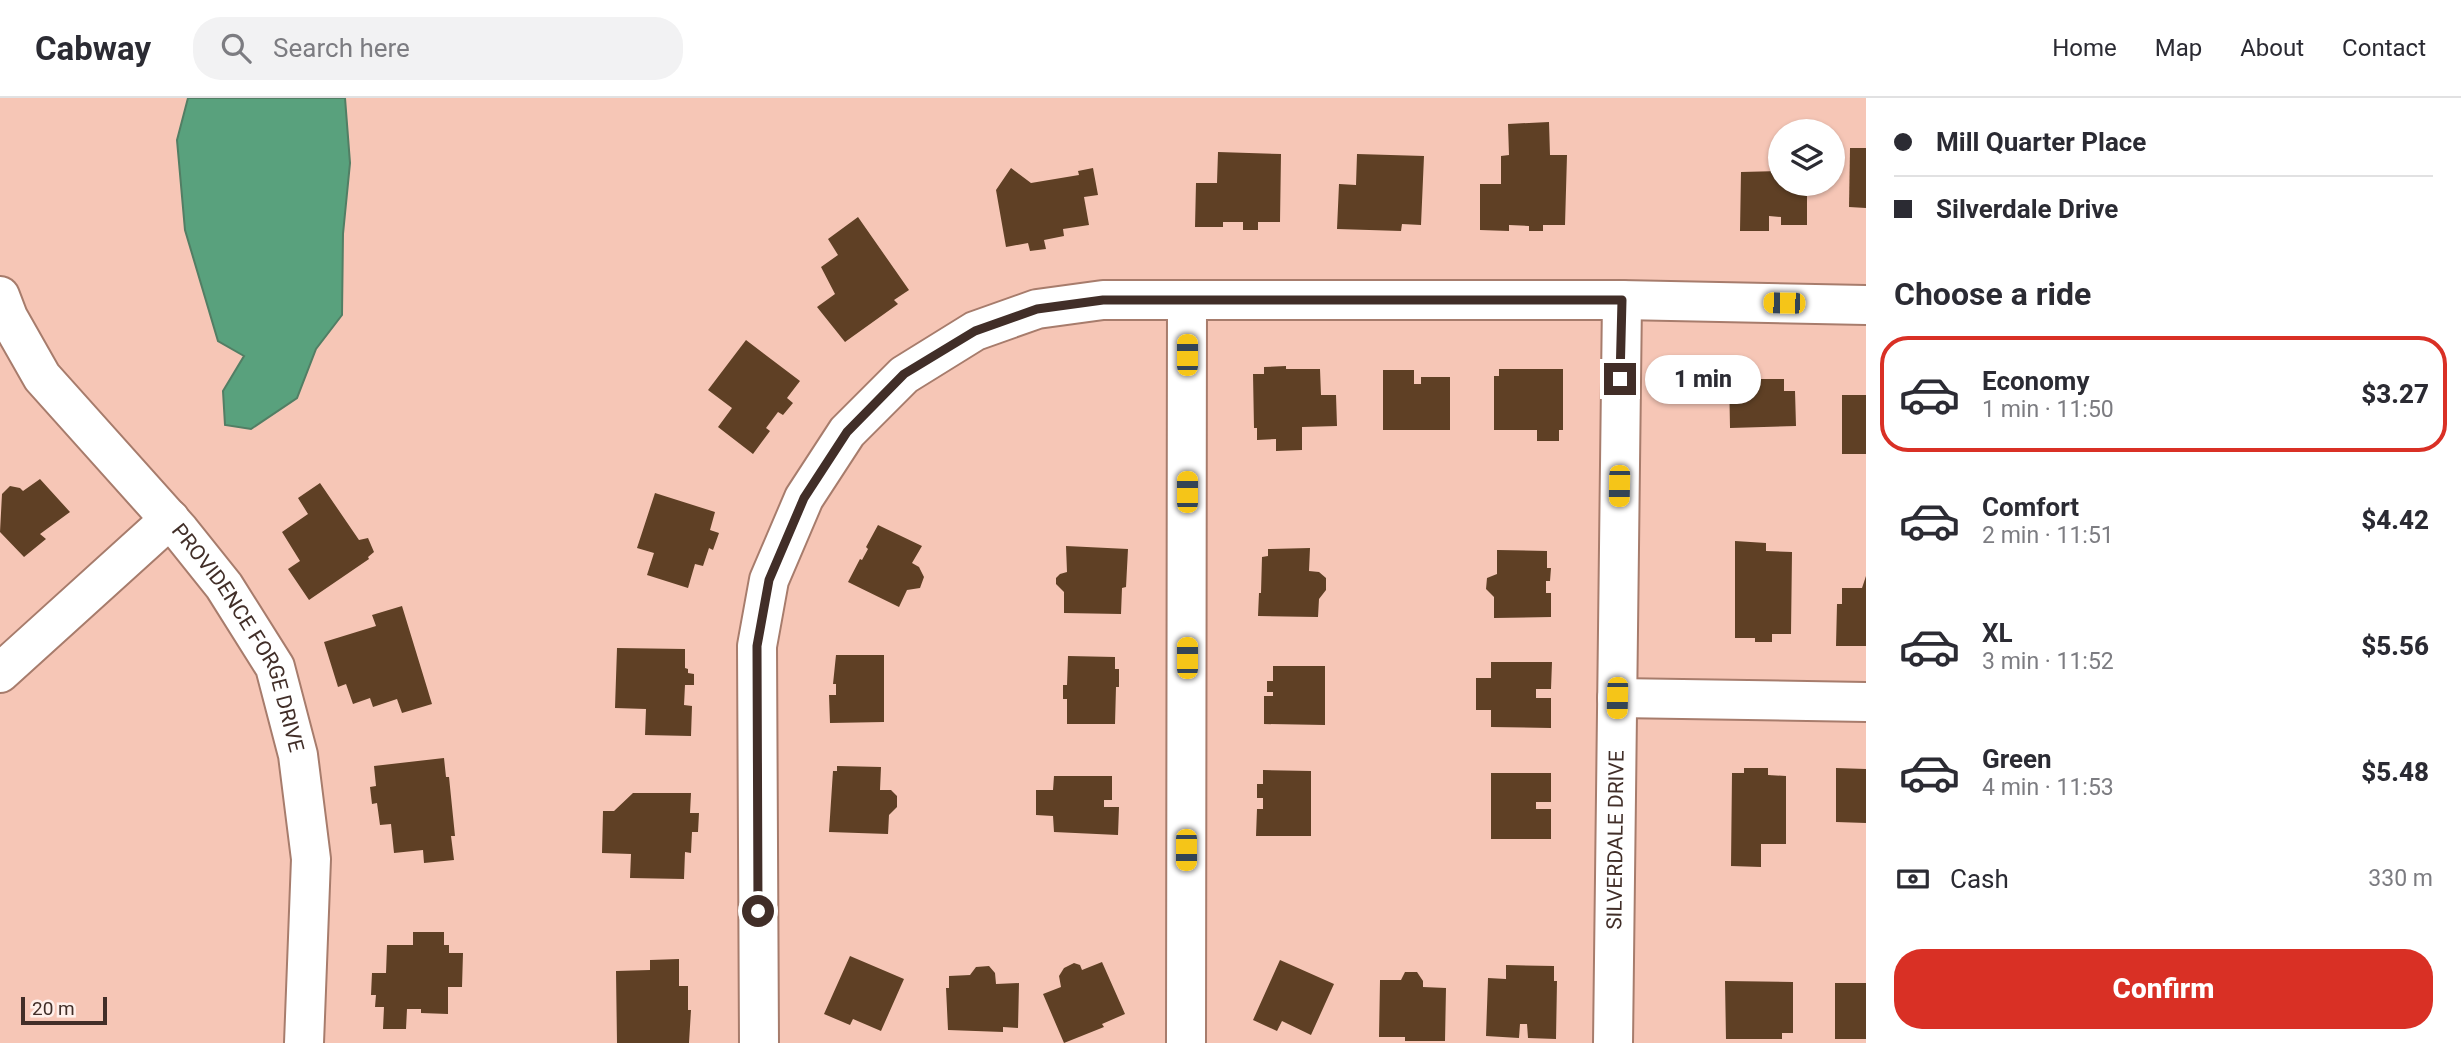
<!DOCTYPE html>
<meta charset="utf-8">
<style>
body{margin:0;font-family:Roboto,sans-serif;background:#f2f2f3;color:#2b2b33;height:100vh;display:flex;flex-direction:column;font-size:26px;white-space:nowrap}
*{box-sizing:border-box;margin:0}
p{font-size:23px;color:#7c7c81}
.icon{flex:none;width:38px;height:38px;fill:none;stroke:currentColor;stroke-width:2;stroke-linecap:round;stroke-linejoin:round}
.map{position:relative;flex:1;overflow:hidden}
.details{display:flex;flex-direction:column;background:#fff;width:595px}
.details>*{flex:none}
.top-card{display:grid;align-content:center;height:154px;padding:0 28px;background:#fff}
.controls{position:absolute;left:1768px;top:21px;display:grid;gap:14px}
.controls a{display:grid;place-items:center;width:77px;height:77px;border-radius:50%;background:#fff;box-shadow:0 2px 5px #0004;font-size:35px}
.scale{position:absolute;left:21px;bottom:18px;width:86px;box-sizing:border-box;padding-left:7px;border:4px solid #412e28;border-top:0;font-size:19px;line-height:24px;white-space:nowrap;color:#412e28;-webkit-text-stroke:5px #fff0eb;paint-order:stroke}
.end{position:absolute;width:32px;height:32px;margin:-16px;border:9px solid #412e28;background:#fff;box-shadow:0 0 0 4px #fff}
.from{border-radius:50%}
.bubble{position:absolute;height:49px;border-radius:24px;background:#fff;box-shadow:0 2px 5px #0004;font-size:23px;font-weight:800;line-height:49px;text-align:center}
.car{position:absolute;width:21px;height:42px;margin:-21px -10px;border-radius:9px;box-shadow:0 0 5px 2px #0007;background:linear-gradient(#f5c518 24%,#345 0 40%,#f5c518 0 76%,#345 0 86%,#f5c518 0)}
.top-card b{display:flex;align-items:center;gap:24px;height:66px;font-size:26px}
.top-card b+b{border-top:2px solid #e1e1e2}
.top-card i{width:18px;height:18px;background:#2b2b33}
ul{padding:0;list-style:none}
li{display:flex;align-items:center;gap:21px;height:116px;margin:0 14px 10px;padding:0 14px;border:4px solid transparent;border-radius:28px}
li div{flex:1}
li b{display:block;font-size:26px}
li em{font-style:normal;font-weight:800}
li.current{border-color:#d93025}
li>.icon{width:63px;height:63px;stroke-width:1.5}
h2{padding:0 28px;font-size:32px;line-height:84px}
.pay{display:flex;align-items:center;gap:18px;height:77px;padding:0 28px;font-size:26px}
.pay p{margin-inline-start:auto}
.primary-button{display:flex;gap:14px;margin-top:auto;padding:14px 28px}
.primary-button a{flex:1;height:80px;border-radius:28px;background:#d93025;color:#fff;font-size:28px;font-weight:800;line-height:80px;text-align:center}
header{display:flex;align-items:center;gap:42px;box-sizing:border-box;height:98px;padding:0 35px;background:#fff;border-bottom:2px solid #e1e1e2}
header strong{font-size:33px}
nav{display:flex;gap:38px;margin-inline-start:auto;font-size:24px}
.search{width:490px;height:63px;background:#f2f2f3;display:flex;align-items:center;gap:18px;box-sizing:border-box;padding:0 24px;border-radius:28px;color:#7c7c81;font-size:26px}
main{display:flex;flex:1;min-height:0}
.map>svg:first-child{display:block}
.water{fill:#59a17d;stroke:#527e64;stroke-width:2}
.building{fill:#5f4025}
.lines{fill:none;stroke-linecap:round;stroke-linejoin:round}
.minor-casing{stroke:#a77c6c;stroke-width:42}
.minor{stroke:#fff;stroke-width:38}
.route{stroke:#412e28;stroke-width:9}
.labels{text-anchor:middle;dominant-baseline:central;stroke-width:7;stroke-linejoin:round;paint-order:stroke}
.street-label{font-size:21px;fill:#412e28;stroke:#fff0eb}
</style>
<header>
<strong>Cabway</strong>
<div class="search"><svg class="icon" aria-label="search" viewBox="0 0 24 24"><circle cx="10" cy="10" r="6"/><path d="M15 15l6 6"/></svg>Search here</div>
<nav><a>Home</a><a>Map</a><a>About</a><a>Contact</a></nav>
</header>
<main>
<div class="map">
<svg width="1866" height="945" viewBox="0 0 1866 945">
<rect width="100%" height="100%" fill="#f6c6b6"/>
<path class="water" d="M 188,0 L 345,0 L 350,65 L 343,136 L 342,217 L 316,251 L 297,300 L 251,331 L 225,327 L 223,293 L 244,258 L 218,243 L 185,132 L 177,42 Z"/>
<g class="building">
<path d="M 1549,24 L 1550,57 L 1567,57 L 1565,127 L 1543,127 L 1543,133 L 1529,133 L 1529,128 L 1509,127 L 1509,133 L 1480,132 L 1480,86 L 1501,86 L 1501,58 L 1509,57 L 1508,26 Z"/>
<path d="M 1850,50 L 1866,50 L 1866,110 L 1849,109 Z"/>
<path d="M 1218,54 L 1281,56 L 1280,124 L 1258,124 L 1258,132 L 1243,132 L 1243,124 L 1223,124 L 1223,129 L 1195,129 L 1196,85 L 1217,85 Z"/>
<path d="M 1357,56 L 1424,58 L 1421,127 L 1402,126 L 1401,133 L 1337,131 L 1339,86 L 1356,87 Z"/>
<path d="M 1011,70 L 1031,85 L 1079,77 L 1078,73 L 1093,70 L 1098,97 L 1084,99 L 1089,127 L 1063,131 L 1064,138 L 1044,142 L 1046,151 L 1030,153 L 1028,145 L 1006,149 L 996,92 Z"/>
<path d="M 1780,73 L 1780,86 L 1807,86 L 1807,127 L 1781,127 L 1781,119 L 1769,118 L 1769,133 L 1740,133 L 1741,74 Z"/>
<path d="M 858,119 L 909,192 L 894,202 L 898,206 L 845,244 L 817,209 L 835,196 L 821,169 L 838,157 L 828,141 Z"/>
<path d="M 746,242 L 800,283 L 787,300 L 793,305 L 783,317 L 778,314 L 766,330 L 770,333 L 753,356 L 718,329 L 732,310 L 708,292 Z"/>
<path d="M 1286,268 L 1286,271 L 1320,271 L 1321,297 L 1336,297 L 1337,328 L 1302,329 L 1302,352 L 1276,353 L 1276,341 L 1257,342 L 1257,330 L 1254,330 L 1253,276 L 1264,276 L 1264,269 Z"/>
<path d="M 1499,271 L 1563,271 L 1563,332 L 1559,332 L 1559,343 L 1537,343 L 1537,332 L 1494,332 L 1494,278 L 1499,278 Z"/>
<path d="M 1383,272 L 1414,272 L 1414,286 L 1421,286 L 1421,279 L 1450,279 L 1450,332 L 1383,332 Z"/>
<path d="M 1759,274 L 1759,281 L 1784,281 L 1784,293 L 1795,293 L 1796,328 L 1730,330 L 1729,275 Z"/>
<rect x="1842" y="297" width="24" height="59"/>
<path d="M 40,381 L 70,414 L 40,436 L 46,441 L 24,459 L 0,434 L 2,396 L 10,388 L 20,390 L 23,393 Z"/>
<path d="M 320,385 L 359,442 L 368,440 L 374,454 L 368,459 L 369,461 L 309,502 L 288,471 L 300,463 L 282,434 L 308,416 L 298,400 Z"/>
<path d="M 655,395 L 715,414 L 710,432 L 719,435 L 713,452 L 709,450 L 703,468 L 695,466 L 688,490 L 647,477 L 654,455 L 637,450 Z"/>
<path d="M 878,427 L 922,448 L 912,465 L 919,469 L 924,479 L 920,490 L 907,492 L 899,509 L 848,484 L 860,461 L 862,462 L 868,451 L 866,449 Z"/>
<path d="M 1735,443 L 1766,445 L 1766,453 L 1792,454 L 1791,536 L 1772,536 L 1772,544 L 1755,544 L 1755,540 L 1735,540 Z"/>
<path d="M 1066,448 L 1128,451 L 1126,489 L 1122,490 L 1121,516 L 1064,515 L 1064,494 L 1056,486 L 1056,480 L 1060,476 L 1067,474 Z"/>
<path d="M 1310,450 L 1309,473 L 1319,474 L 1326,480 L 1326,492 L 1319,501 L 1318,519 L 1258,518 L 1259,495 L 1261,495 L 1262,459 L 1268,458 L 1268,451 Z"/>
<path d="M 1497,452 L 1547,453 L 1547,470 L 1551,470 L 1550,483 L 1546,483 L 1546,495 L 1551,495 L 1551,519 L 1494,520 L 1494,499 L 1486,491 L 1487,480 L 1497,476 Z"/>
<path d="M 1866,478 L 1866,548 L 1836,548 L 1837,506 L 1842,506 L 1842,490 L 1862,490 Z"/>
<path d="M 402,508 L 432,606 L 402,615 L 397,601 L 373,609 L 370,600 L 353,606 L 346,586 L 338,589 L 324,544 L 376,528 L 372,517 Z"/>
<path d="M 617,550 L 685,551 L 685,570 L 688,571 L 688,575 L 694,576 L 694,587 L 685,587 L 684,607 L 692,608 L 691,638 L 645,637 L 646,611 L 615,610 Z"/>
<path d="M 836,557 L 884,557 L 884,624 L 830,625 L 829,597 L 836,597 L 836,586 L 833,586 Z"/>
<path d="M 1068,558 L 1115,559 L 1115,571 L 1119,571 L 1119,589 L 1116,589 L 1115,626 L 1067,626 L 1067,601 L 1063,601 L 1063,587 L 1067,587 Z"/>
<path d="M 1491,564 L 1552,564 L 1551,591 L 1536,591 L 1536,600 L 1551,600 L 1551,630 L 1491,629 L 1491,612 L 1476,612 L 1476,580 L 1491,580 Z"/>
<path d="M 1273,568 L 1325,568 L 1325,627 L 1264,626 L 1264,598 L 1273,598 L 1273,594 L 1267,594 L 1267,583 L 1273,583 Z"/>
<path d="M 444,660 L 446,679 L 449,679 L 455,738 L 451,738 L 454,762 L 424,765 L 423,752 L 394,755 L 391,726 L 380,727 L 377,705 L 372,706 L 370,689 L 376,688 L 374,668 Z"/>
<path d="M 837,668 L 881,669 L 880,692 L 891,692 L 897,698 L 897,709 L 889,717 L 888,736 L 829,734 L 833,673 L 837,673 Z"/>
<path d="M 1744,670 L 1768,670 L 1768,677 L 1786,678 L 1786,746 L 1761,746 L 1761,769 L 1731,768 L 1732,675 L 1744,675 Z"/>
<path d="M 1836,670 L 1866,671 L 1866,725 L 1836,724 Z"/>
<path d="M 1263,672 L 1311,673 L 1311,738 L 1256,738 L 1257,711 L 1263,711 L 1263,700 L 1257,700 L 1257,686 L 1263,686 Z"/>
<path d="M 1491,675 L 1551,675 L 1551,704 L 1536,704 L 1536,711 L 1551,711 L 1551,741 L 1491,741 Z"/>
<path d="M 1054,678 L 1112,678 L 1112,702 L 1104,702 L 1104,709 L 1119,709 L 1118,737 L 1054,734 L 1053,718 L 1036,717 L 1036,692 L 1053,692 Z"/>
<path d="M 633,695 L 691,695 L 690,715 L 699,715 L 698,734 L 692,734 L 691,755 L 685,754 L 684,781 L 630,780 L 631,756 L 602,755 L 603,713 L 614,713 Z"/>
<path d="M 413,834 L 444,834 L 444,847 L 449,847 L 449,855 L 463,855 L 462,889 L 448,889 L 448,916 L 421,915 L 421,911 L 407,911 L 406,931 L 383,931 L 384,909 L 375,909 L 376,897 L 371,897 L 372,875 L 386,875 L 387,847 L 413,847 Z"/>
<path d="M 850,858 L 904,881 L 881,933 L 853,921 L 850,927 L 824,916 Z"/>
<path d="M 679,861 L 679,888 L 688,888 L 688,912 L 691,912 L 689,945 L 617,945 L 616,873 L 650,872 L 650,862 Z"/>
<path d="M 1280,862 L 1334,886 L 1311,937 L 1282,923 L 1277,933 L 1253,922 Z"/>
<path d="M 1102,864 L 1125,916 L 1102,926 L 1104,929 L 1064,945 L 1043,896 L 1061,889 L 1059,878 L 1064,870 L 1074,865 L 1080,867 L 1082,872 Z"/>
<path d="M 1506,867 L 1554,868 L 1554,883 L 1557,883 L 1556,941 L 1528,940 L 1527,926 L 1520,926 L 1519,940 L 1486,938 L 1488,880 L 1506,881 Z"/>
<path d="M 989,868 L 995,875 L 996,886 L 1019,885 L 1018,930 L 1003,929 L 1003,934 L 948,932 L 946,890 L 949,890 L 949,878 L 970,877 L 976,869 Z"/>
<path d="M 1405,874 L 1417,874 L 1423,883 L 1423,889 L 1446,890 L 1445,943 L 1405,943 L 1405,939 L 1379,939 L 1380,882 L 1401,882 Z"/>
<path d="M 1725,883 L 1793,884 L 1793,935 L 1782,935 L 1782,941 L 1726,941 Z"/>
<rect x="1835" y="885" width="31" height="56"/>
</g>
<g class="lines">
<g class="minor-casing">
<g id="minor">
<path id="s1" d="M 0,198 L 8,219 L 42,279 L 180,433 L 224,488 L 275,569 L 298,657 L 311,761 L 304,945"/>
<path d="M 0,575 L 170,421"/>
<path d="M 1617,600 L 1866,604"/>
<path d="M 759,945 L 757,548 L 769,482 L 804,400 L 847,334 L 904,277 L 975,233 L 1037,211 L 1103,202 L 1622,202 L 1866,207"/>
<path d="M 1186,945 L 1187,202"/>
<path id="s2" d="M 1613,945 L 1622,202"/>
</g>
</g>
<use href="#minor" class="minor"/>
</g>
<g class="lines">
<path class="route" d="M 758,813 L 757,548 L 769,482 L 804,400 L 847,334 L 904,276 L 975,233 L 1037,211 L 1103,202 L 1622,202 L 1620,281"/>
</g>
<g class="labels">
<g class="street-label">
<text stroke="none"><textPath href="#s1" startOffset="422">PROVIDENCE FORGE DRIVE</textPath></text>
<text stroke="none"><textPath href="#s2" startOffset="203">SILVERDALE DRIVE</textPath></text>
</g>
</g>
</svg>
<div class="controls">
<a><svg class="icon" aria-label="layers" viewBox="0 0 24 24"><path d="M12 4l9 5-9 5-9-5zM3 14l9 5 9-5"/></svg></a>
</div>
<div class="scale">20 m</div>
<i class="end from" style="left:758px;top:813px"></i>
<i class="end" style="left:1620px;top:281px"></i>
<div class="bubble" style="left:1645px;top:257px;width:116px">1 min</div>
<i class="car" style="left:1784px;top:205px;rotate:271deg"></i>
<i class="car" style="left:1187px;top:257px;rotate:0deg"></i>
<i class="car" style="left:1619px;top:388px;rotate:181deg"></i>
<i class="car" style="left:1187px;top:394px;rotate:0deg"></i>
<i class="car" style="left:1187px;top:560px;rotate:0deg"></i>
<i class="car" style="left:1617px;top:600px;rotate:181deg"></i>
<i class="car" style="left:1186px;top:752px;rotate:180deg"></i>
</div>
<section class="details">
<div class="top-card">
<b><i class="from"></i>Mill Quarter Place</b>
<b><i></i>Silverdale Drive</b>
</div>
<h2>Choose a ride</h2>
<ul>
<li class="current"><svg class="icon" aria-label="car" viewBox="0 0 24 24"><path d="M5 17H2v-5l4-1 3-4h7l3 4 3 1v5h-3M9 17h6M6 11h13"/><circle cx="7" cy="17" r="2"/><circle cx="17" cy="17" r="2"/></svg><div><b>Economy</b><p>1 min · 11:50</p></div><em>$3.27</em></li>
<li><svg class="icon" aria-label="car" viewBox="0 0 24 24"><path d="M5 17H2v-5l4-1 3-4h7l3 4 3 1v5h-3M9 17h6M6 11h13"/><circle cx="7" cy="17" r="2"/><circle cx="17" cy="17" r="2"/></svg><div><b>Comfort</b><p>2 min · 11:51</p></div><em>$4.42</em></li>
<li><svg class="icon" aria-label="car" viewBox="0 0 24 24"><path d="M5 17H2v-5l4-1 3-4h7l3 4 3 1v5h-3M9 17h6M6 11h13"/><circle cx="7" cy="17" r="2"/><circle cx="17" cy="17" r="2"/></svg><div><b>XL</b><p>3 min · 11:52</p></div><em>$5.56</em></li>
<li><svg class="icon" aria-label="car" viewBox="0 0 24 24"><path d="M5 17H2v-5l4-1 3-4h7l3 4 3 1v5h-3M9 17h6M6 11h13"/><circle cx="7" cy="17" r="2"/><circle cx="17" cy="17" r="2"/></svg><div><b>Green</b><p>4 min · 11:53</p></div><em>$5.48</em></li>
</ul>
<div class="pay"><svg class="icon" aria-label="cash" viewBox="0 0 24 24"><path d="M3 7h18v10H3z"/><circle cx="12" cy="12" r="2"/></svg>Cash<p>330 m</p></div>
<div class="primary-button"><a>Confirm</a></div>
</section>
</main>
